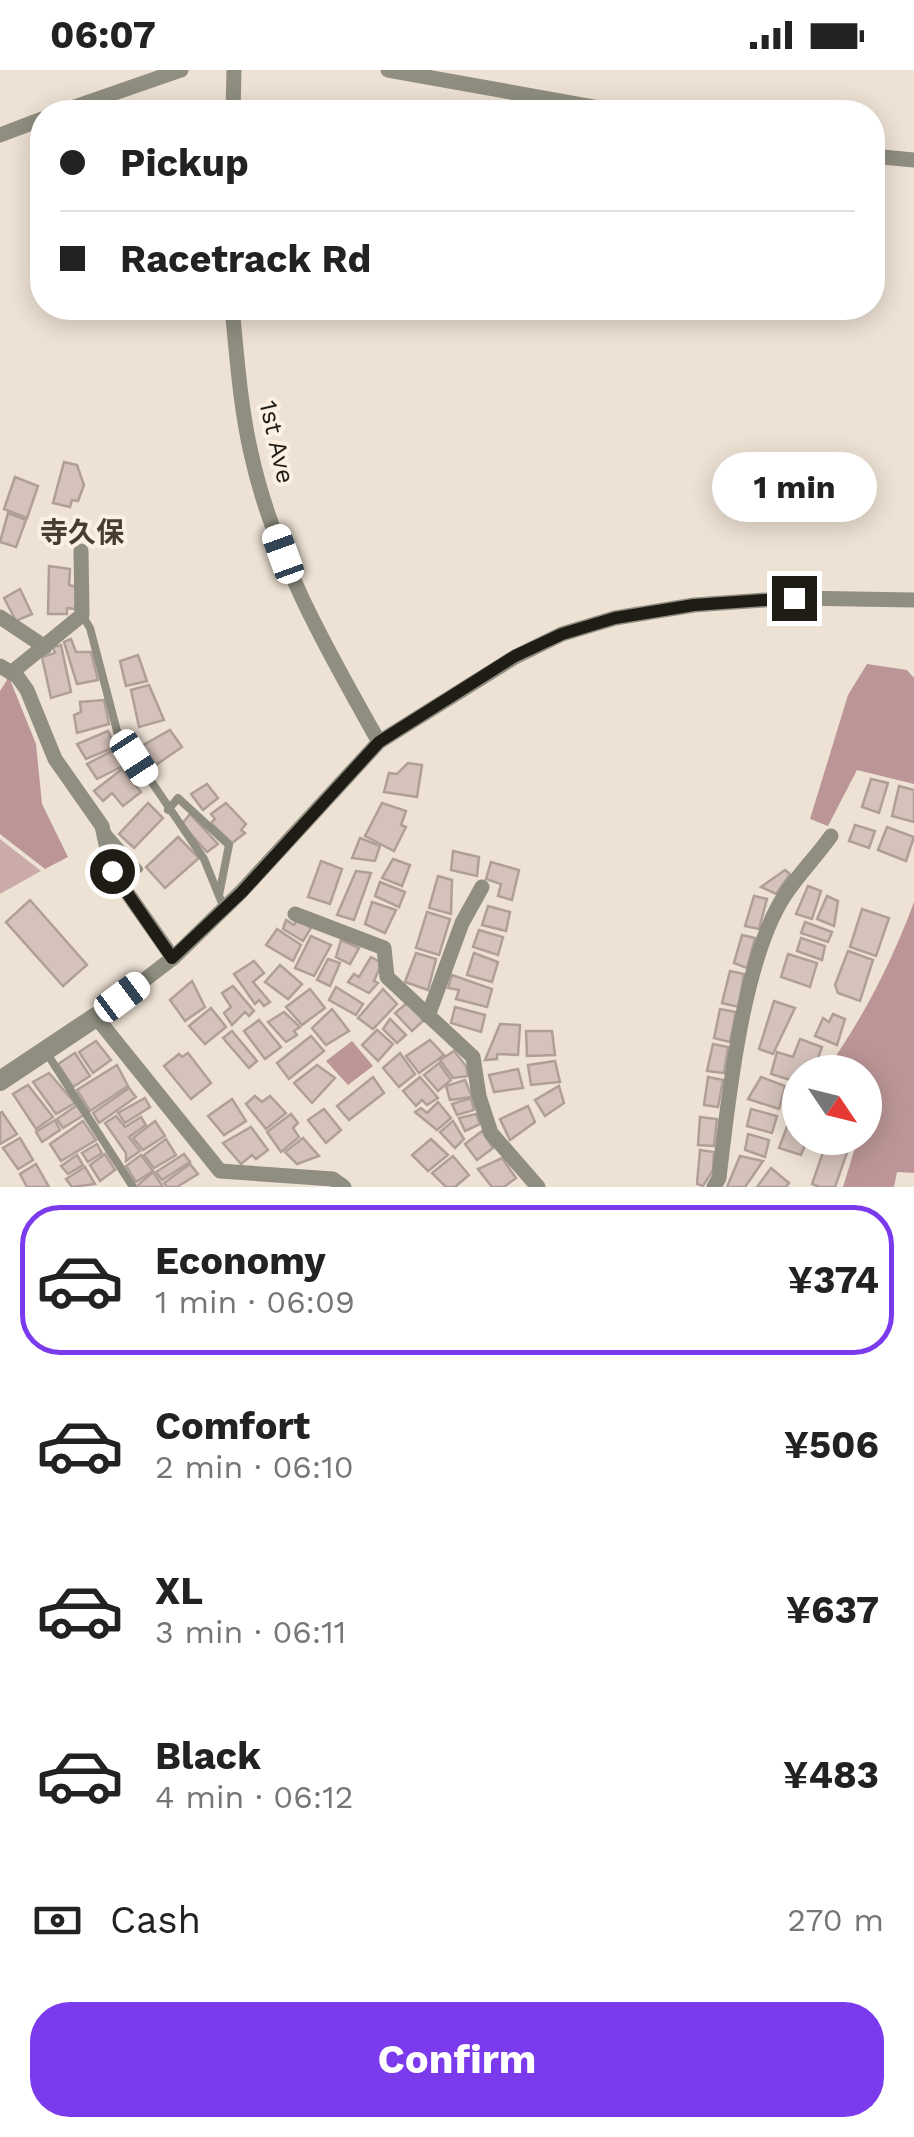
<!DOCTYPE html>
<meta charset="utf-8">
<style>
body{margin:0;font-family:"Work Sans","Noto Sans JP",sans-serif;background:#f2f2f2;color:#222;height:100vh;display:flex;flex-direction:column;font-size:38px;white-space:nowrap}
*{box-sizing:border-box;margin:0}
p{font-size:32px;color:#767676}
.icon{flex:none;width:55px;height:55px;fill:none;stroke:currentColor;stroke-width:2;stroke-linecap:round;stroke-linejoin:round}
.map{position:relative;height:1117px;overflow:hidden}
.side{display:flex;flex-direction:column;background:#fff;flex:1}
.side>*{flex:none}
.top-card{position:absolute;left:30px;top:30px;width:855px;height:220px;border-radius:40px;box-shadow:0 5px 25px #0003;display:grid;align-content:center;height:220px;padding:0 30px;background:#fff}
.needle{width:65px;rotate:125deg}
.fabs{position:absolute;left:782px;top:985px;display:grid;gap:20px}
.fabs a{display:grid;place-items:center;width:100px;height:100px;border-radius:50%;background:#fff;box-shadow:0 5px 25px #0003;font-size:50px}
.end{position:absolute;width:45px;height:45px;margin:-22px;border:12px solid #1f1b15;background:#fff;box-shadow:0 0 0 5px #fff}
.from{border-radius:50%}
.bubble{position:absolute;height:70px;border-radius:35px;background:#fff;box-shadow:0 5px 25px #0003;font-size:32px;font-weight:700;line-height:70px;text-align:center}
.car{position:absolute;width:30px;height:60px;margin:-30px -15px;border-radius:12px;box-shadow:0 0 8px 2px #0007;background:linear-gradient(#fff 24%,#345 0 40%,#fff 0 76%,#345 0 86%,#fff 0)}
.top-card b{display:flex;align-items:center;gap:35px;height:95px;font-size:38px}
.top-card b+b{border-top:2px solid #e0e0e0}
.top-card i{width:25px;height:25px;background:#222}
ul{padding:18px 0 0;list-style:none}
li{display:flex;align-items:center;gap:30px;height:150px;margin:0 20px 15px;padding:0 10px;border:5px solid transparent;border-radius:40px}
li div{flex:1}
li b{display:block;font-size:38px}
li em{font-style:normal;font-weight:700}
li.on{border-color:#7c3aed}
li>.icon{width:90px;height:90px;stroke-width:1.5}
.pay{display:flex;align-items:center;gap:25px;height:110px;padding:0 30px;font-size:38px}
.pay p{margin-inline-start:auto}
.cta{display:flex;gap:20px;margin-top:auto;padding:20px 30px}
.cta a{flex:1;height:115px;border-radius:40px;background:#7c3aed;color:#fff;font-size:40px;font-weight:700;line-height:115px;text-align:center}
.status{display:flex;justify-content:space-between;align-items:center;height:70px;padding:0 50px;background:#fff;direction:ltr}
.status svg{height:28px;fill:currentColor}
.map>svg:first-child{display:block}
.green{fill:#cbaaaa}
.forest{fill:#bc9697}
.building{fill:#d5c3bb;stroke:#b09f97;stroke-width:2.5}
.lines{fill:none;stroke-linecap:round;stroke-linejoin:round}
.service{stroke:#8f8e80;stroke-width:8}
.minor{stroke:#8f8e80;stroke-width:15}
.tertiary{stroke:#8f8e80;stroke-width:20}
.route{stroke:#1f1b15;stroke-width:12}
.labels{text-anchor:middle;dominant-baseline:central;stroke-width:8;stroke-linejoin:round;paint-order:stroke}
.street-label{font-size:25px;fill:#1f1b15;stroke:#fbf0e1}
.neighbourhood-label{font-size:28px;font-weight:bold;fill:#473e32;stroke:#fbf0e1}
</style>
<div class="status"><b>06:07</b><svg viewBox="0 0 49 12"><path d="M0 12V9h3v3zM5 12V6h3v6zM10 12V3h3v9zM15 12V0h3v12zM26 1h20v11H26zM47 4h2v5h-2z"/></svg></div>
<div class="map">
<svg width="914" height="1117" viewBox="0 0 914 1117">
<rect width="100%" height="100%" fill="#eee2d4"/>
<path class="green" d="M 0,769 L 41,801 L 0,824 Z"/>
<g class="forest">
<path d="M 867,594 L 907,600 L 914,608 L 914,714 L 857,700 L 828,756 L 810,749 L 848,625 Z"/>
<path d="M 9,607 L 36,674 L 42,734 L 68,787 L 45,799 L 0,764 L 0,621 Z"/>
<path d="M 914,832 L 914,1103 L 897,1102 L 894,1117 L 843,1117 L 858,1068 L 865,1068 L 872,1024 L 865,1021 L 865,1002 L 825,1002 C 863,948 891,894 914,832 Z"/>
<path d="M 352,971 L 373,996 L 348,1015 L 326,991 Z"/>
</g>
<g class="building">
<path d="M 64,392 L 77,395 L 84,415 L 78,431 L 72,430 L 70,437 L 53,433 Z"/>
<path d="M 15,407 L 38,416 L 27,448 L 4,439 Z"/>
<path d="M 8,443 L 26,450 L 16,477 L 0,472 Z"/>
<path d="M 49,496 L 70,499 L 69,515 L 77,517 L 75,539 L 67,538 L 67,544 L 48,544 Z"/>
<path d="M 20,519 L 32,544 L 16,551 L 4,528 Z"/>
<path d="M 71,569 L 76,582 L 91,582 L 98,610 L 77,614 L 64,572 Z"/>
<path d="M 61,575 L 71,622 L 51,628 L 42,587 L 55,583 L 53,577 Z"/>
<path d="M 138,585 L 147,611 L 126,616 L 120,591 Z"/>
<path d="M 149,615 L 164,650 L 139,657 L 131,620 Z"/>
<path d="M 104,630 L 109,654 L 77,663 L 74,645 L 81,642 L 80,632 Z"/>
<path d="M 170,660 L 182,677 L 153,697 L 140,677 Z"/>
<path d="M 108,661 L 115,677 L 86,689 L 77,674 Z"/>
<path d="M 116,679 L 125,695 L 97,709 L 87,694 Z"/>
<path d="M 408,693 L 422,695 L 417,727 L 384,722 L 389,703 L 397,704 Z"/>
<path d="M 122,699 L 141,722 L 123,736 L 112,723 L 103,731 L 94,721 Z"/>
<path d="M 871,709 L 888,713 L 879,743 L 862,737 Z"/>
<path d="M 207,714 L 218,728 L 203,740 L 191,724 Z"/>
<path d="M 899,716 L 914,720 L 914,752 L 892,746 Z"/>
<path d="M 148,733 L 163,748 L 134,778 L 119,764 Z"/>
<path d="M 226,733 L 246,754 L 241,760 L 245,763 L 232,773 L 211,753 L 215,749 L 211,744 Z"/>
<path d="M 382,733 L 406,741 L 401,755 L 406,757 L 394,781 L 365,766 Z"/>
<path d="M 190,744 L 218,774 L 207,782 L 182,754 Z"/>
<path d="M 855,755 L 875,761 L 869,778 L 849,771 Z"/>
<path d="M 887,757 L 914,767 L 906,791 L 878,780 Z"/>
<path d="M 178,767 L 199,788 L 165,818 L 146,797 Z"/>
<path d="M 360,768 L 380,776 L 375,791 L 352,788 Z"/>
<path d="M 453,781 L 479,787 L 477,806 L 451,800 Z"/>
<path d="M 393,789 L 410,795 L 402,816 L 382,808 Z"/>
<path d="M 321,791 L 342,799 L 330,834 L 308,827 Z"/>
<path d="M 491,792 L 519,800 L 512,830 L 498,826 L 501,814 L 486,809 Z"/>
<path d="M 785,800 L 790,804 L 776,824 L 761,817 Z"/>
<path d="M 356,801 L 371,803 L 354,850 L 337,845 Z"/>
<path d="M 438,806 L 452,810 L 451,844 L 429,838 Z"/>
<path d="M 380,812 L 405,822 L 399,837 L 375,826 Z"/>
<path d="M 808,816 L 821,821 L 812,849 L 796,844 Z"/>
<path d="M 754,826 L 767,829 L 759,859 L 745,856 Z"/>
<path d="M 827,826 L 838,831 L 834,856 L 817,849 Z"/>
<path d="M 30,830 L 87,895 L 63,916 L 6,852 Z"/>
<path d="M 372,832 L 396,840 L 385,863 L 365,854 Z"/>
<path d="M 488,836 L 510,842 L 506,861 L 482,855 Z"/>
<path d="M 862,839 L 889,848 L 876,886 L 850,877 Z"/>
<path d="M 427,842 L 450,849 L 439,885 L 416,878 Z"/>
<path d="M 298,848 L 311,858 L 303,871 L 283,859 L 286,850 L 294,855 Z"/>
<path d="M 805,852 L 832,862 L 828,872 L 801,863 Z"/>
<path d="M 277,859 L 301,875 L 293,891 L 266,875 Z"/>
<path d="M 479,860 L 503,867 L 498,885 L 473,877 Z"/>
<path d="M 742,865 L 755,868 L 747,898 L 734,893 Z"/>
<path d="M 311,866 L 331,875 L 314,906 L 295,898 Z"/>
<path d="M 801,868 L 825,876 L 822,890 L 797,881 Z"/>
<path d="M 341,870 L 359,878 L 350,894 L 336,887 Z"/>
<path d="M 848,881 L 873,890 L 860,931 L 838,923 L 835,915 Z"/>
<path d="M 416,883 L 436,889 L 428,920 L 405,912 Z"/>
<path d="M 474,883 L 498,892 L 492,912 L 467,905 Z"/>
<path d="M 788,884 L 817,893 L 810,917 L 781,907 Z"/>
<path d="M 371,887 L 382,893 L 374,911 L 378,913 L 369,923 L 348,912 L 354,904 L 359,907 Z"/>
<path d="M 328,889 L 340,893 L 330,916 L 317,910 Z"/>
<path d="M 254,891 L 264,903 L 253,912 L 270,932 L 264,936 L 259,930 L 255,934 L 234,904 Z"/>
<path d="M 280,895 L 302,914 L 288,929 L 265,912 Z"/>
<path d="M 730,901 L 744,904 L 739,937 L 722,933 Z"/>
<path d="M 452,905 L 492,919 L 487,937 L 456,929 L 459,920 L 448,918 Z"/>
<path d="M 192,911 L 205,937 L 185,951 L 170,930 Z"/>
<path d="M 233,916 L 254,941 L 249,946 L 245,942 L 232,955 L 224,943 L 231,937 L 222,923 Z"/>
<path d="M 336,917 L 363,934 L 356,945 L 329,930 Z"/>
<path d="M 310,919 L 325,938 L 302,955 L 286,937 Z"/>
<path d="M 383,919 L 397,934 L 373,959 L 358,948 Z"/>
<path d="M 774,931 L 795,938 L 773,984 L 759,979 Z"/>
<path d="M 407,933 L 424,950 L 412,961 L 395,943 Z"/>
<path d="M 455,937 L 485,945 L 481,962 L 451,953 Z"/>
<path d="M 211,938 L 226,957 L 205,974 L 189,956 Z"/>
<path d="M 332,939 L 349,961 L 326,975 L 312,958 Z"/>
<path d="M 720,939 L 736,942 L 730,972 L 714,968 Z"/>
<path d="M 284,942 L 300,957 L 294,961 L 297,965 L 286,972 L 268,952 Z"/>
<path d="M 833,944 L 845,949 L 837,975 L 815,966 L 823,948 L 829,952 Z"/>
<path d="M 390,949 L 406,965 L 397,973 L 383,959 Z"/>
<path d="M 259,950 L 281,977 L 265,989 L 244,961 Z"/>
<path d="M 500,954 L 520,955 L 518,985 L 497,984 L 497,989 L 485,990 Z"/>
<path d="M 377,960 L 393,974 L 378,991 L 362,975 Z"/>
<path d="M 232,961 L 257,991 L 249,998 L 223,968 Z"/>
<path d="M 526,961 L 552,961 L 555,985 L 527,986 Z"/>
<path d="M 311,966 L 324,981 L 289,1009 L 277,993 Z"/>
<path d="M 800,969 L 822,977 L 813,1002 L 800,1002 L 800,1013 L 771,1004 L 777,982 L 793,987 Z"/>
<path d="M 430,970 L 444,985 L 419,1003 L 406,986 Z"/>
<path d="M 96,971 L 111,990 L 93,1003 L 79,982 Z"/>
<path d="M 713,974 L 728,977 L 724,1003 L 707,1001 Z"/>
<path d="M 454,981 L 466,996 L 468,1006 L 453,1008 L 440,990 Z"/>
<path d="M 75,983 L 90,1006 L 73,1017 L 58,994 Z"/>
<path d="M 188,983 L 211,1013 L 191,1029 L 164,996 L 179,984 L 182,987 Z"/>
<path d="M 400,983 L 415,1004 L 399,1017 L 383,998 Z"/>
<path d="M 555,991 L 560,1012 L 531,1015 L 528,995 Z"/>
<path d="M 439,993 L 451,1010 L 438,1021 L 424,1005 Z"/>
<path d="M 117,995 L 128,1016 L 90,1041 L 77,1020 Z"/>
<path d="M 317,995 L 335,1008 L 312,1033 L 294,1013 Z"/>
<path d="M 518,999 L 523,1018 L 494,1022 L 489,1005 Z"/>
<path d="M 49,1003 L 75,1033 L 56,1044 L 33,1012 Z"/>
<path d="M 373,1007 L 384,1023 L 349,1050 L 337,1036 Z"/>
<path d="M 420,1007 L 438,1028 L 427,1035 L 422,1030 L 416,1036 L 403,1021 Z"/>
<path d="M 708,1007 L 723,1010 L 718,1037 L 704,1035 Z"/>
<path d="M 761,1007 L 785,1016 L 779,1039 L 748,1029 Z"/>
<path d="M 465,1010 L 472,1027 L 450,1030 L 446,1016 Z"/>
<path d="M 28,1015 L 53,1047 L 36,1059 L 13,1024 Z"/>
<path d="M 559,1016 L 564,1033 L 545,1046 L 535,1030 Z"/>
<path d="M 129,1018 L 136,1027 L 99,1053 L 93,1043 Z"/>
<path d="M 255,1026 L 262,1032 L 270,1026 L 286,1043 L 266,1059 L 246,1034 Z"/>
<path d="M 145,1028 L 150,1037 L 125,1053 L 118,1043 Z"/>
<path d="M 471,1028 L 474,1040 L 457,1045 L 452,1034 Z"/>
<path d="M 232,1029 L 246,1051 L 224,1065 L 208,1046 Z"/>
<path d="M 438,1032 L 451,1048 L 437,1060 L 415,1042 L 421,1038 L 427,1043 Z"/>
<path d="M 77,1035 L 84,1045 L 63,1058 L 57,1049 Z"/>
<path d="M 528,1036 L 535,1052 L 510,1070 L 500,1049 Z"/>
<path d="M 324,1039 L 341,1060 L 326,1073 L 308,1050 Z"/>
<path d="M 751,1039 L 777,1046 L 772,1063 L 747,1056 Z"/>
<path d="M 2,1042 L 17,1064 L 0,1074 L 0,1043 Z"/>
<path d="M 291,1044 L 298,1053 L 293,1058 L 299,1067 L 281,1082 L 267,1062 Z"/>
<path d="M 476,1044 L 480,1054 L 465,1061 L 459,1048 Z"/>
<path d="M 116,1046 L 125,1057 L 141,1047 L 146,1055 L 129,1067 L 140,1081 L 126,1091 L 126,1083 L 105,1053 Z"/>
<path d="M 700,1047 L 717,1049 L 714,1076 L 698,1075 Z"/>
<path d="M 55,1050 L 60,1060 L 42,1072 L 36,1062 Z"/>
<path d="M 83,1051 L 96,1070 L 61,1091 L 50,1074 Z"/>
<path d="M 155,1051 L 165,1066 L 143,1080 L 133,1068 Z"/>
<path d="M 453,1051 L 464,1069 L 455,1078 L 440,1062 Z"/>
<path d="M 788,1054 L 800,1058 L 800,1068 L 808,1068 L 801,1085 L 779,1078 Z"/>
<path d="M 251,1057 L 268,1080 L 256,1089 L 252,1085 L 241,1094 L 223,1073 Z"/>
<path d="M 482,1061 L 493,1078 L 477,1090 L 465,1074 Z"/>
<path d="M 748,1064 L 769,1070 L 765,1087 L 745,1080 Z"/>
<path d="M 20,1068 L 33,1090 L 18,1099 L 3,1078 Z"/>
<path d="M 303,1068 L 319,1086 L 297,1094 L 285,1082 Z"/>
<path d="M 828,1068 L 849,1077 L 835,1117 L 820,1117 L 812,1114 Z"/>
<path d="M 166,1069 L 176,1085 L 154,1098 L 144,1085 Z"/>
<path d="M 431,1069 L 448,1085 L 428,1101 L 412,1085 Z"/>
<path d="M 97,1074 L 102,1083 L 88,1092 L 82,1083 Z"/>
<path d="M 700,1080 L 714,1082 L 713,1100 L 703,1116 L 697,1114 Z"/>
<path d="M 105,1084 L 115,1100 L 100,1111 L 90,1095 Z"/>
<path d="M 184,1084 L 190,1092 L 162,1110 L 156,1102 Z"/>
<path d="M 77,1085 L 83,1095 L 68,1104 L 61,1096 Z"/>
<path d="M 141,1085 L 153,1101 L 136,1112 L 126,1096 Z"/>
<path d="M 453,1086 L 469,1105 L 455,1117 L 446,1117 L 432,1103 Z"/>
<path d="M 740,1086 L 763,1091 L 745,1117 L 727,1117 Z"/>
<path d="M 502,1088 L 516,1108 L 504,1117 L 492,1117 L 478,1099 Z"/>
<path d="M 36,1094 L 49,1117 L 27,1117 L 20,1104 Z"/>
<path d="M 190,1094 L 198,1104 L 177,1117 L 167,1117 L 164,1113 Z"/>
<path d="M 85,1097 L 95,1114 L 72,1117 L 66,1109 Z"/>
<path d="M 771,1098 L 789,1113 L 786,1117 L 757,1117 Z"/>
<path d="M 153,1102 L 163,1117 L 139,1117 L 138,1115 Z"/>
</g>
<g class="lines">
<g class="service">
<path d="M 82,545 L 90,558 L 117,661 L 204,789 L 224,838"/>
<path d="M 168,740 L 178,728 L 229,775 L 219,825"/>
<path d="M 106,761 L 139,799"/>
<path d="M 46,982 L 133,1117"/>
</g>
<g class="minor">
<path d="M 388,0 L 621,42"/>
<path d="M 60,42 L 181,0"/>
<path d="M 233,42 L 234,0"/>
<path d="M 0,65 L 42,49"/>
<path d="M 872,86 L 914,90"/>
<path d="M 232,238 C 237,286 240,335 251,383 C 274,488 327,580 379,672"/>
<path d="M 0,547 L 45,577"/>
<path d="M 0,596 L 17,606 L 27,620 L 55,689 L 102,756 L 112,801 L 173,888"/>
<path d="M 11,603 L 82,545 L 81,481"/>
<path d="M 295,844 L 384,878 L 387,907 L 473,987 L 479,1026 L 491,1063 L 538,1117"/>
<path d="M 428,946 L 462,853 L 482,817"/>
<path d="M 344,1117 L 333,1109 L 220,1101 L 96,947 L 173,888 L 241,822 L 379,672 L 515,587 L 562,564 L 615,548 L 694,535 L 794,528 L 914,530"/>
<path d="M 714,1117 L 719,1108 C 728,1031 742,894 783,828 C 797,806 816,787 831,766"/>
</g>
<path class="tertiary" d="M 0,1011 L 96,947"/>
</g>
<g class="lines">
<path class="route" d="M 112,801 L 172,888 L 242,822 L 379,672 L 515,586 L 562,564 L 615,548 L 694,535 L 794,528"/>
</g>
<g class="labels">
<g class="street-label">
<text transform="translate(277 372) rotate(77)">1st Ave</text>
</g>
<g class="neighbourhood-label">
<text x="82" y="462">寺久保</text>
</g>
</g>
</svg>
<div class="fabs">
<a><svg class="needle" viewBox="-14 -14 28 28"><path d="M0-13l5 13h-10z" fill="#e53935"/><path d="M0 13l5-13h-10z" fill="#767676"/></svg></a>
</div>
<i class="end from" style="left:112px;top:801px"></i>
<i class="end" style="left:794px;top:528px"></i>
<div class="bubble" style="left:712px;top:382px;width:165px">1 min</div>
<i class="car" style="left:283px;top:484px;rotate:340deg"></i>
<i class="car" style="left:134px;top:688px;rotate:147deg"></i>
<i class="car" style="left:122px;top:927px;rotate:53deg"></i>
<div class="top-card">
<b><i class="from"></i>Pickup</b>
<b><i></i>Racetrack Rd</b>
</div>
</div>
<section class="side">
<ul>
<li class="on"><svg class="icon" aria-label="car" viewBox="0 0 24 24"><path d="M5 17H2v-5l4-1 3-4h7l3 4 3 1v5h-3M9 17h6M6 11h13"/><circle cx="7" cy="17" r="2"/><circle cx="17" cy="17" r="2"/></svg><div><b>Economy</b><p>1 min · 06:09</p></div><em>¥374</em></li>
<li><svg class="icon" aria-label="car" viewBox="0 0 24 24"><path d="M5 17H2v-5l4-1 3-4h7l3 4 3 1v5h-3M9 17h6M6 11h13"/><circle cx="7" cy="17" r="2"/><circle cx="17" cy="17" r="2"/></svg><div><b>Comfort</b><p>2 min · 06:10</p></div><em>¥506</em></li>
<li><svg class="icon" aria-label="car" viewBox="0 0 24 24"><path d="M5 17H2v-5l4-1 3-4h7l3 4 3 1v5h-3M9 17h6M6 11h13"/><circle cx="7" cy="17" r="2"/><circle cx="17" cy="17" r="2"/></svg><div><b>XL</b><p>3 min · 06:11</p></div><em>¥637</em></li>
<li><svg class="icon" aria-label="car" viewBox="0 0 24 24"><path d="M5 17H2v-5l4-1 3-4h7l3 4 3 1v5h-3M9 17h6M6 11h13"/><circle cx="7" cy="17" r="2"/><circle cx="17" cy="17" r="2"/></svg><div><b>Black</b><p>4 min · 06:12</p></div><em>¥483</em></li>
</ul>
<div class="pay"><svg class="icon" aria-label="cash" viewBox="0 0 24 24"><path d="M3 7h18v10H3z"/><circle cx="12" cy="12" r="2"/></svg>Cash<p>270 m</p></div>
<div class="cta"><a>Confirm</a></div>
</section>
